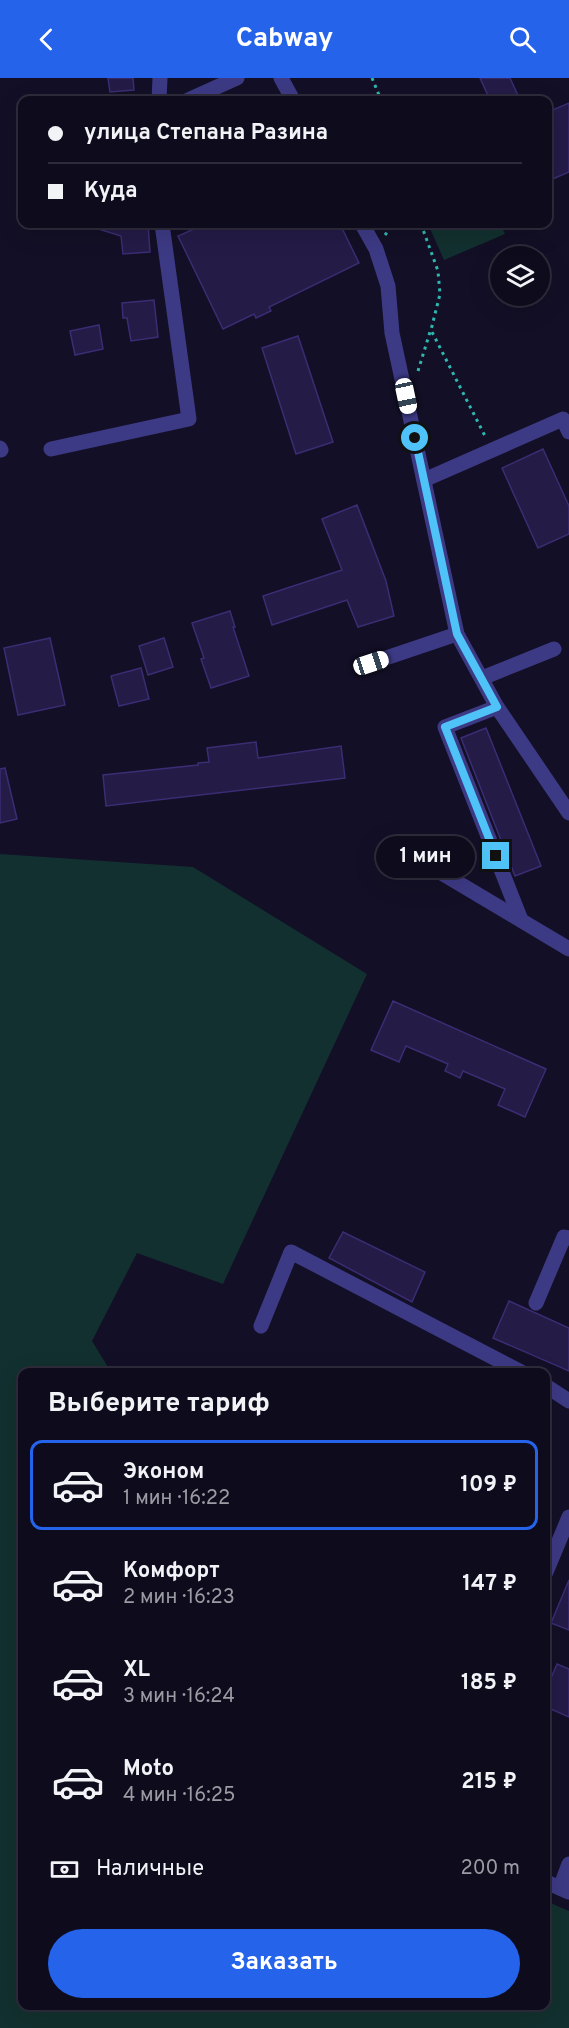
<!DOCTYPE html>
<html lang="ru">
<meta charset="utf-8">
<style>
body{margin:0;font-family:Overpass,sans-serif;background:#171425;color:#f1f3f6;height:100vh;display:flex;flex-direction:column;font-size:22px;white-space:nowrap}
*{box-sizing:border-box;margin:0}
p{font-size:20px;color:#9b9ba3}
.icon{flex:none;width:33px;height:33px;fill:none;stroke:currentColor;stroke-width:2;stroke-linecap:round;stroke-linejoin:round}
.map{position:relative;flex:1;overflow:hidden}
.details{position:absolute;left:18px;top:1290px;width:532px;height:642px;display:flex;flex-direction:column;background:#0e0b1c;border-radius:12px;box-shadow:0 6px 24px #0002,0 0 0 2px #2e2b3b}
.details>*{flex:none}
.banner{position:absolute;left:18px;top:18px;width:534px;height:132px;border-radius:12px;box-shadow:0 6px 24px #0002,0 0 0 2px #2e2b3b;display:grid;align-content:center;height:132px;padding:0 30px;background:#0e0b1c}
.fabs{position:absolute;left:490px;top:168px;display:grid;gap:12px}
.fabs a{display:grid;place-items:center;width:60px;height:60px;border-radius:50%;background:#0e0b1c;box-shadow:0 6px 24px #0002,0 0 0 2px #2e2b3b;font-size:30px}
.end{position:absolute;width:27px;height:27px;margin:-14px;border:8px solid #4fc3f7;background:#111;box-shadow:0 0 0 3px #111}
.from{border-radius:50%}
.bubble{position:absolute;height:42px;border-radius:21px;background:#0e0b1c;box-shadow:0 6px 24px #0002,0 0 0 2px #2e2b3b;font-size:20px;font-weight:700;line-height:42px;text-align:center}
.car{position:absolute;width:18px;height:36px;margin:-18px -9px;border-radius:8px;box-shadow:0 0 4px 2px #0007;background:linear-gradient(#fff 24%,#345 0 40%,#fff 0 76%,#345 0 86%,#fff 0)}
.banner b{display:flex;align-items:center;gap:21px;height:57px;font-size:22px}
.banner b+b{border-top:2px solid #2e2b3b}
.banner i{width:15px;height:15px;background:#f1f3f6}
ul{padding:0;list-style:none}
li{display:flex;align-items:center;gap:18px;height:90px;margin:0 12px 9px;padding:0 18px;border:3px solid transparent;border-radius:12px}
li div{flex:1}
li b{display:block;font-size:22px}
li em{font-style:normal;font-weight:700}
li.current{border-color:#2563eb}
li>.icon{width:54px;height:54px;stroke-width:1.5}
h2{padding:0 30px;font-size:27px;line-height:72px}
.pay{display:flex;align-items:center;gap:15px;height:66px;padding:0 30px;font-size:22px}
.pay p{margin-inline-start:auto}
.cta{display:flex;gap:12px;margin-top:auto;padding:12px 30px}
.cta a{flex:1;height:69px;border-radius:36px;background:#2563eb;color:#fff;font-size:24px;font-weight:700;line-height:69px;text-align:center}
header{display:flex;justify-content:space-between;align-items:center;height:78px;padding:0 30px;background:#2563eb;color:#fff;font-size:27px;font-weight:700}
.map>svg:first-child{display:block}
.green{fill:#12302f}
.building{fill:#241b47;stroke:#3b2d73;stroke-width:1.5}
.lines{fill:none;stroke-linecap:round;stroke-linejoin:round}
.path{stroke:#2fb8b0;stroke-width:3;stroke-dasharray:3 4.5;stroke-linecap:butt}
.minor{stroke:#3d3a85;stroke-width:15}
.route{stroke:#4fc3f7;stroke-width:8}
</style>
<header><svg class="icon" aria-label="back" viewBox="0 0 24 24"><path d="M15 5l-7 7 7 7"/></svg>Cabway<svg class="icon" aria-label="search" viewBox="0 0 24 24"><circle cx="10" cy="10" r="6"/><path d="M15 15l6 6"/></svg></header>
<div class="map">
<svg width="569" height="1950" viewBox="0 0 569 1950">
<rect width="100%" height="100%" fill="#130f26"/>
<g class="green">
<path d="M 428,146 L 500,146 L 505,156 L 444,182 Z"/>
<path d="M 0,776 L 193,789 L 367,896 L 223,1206 L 137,1175 L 92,1263 L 111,1294 L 22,1294 L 22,1928 L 546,1928 L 546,1823 L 569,1833 L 569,1950 L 0,1950 Z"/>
</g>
<g class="building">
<path d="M 108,0 L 133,0 L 134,12 L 110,14 Z"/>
<path d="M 480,0 L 510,0 L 520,22 L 490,22 Z"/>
<path d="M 569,25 L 569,94 L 548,103 L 548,34 Z"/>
<path d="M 92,146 L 148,146 L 150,174 L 123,176 L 121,158 L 92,149 Z"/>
<path d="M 205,146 L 340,146 L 359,185 L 269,229 L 271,233 L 256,240 L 254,236 L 223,251 L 178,158 Z"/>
<path d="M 154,222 L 158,259 L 131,263 L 127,240 L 123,240 L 122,225 Z"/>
<path d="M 99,247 L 103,271 L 75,277 L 70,253 Z"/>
<path d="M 298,258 L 333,364 L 296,376 L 262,270 Z"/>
<path d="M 543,371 L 569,428 L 569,456 L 538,470 L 502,390 Z"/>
<path d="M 357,427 L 386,503 L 394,538 L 358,549 L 347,522 L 272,547 L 263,518 L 342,492 L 322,441 Z"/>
<path d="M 230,533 L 235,549 L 233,549 L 249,598 L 211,610 L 201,581 L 204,580 L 192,545 Z"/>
<path d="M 50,560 L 65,627 L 18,637 L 4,570 Z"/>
<path d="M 164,560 L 173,589 L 148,597 L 139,568 Z"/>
<path d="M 141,590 L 149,621 L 119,628 L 111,598 Z"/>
<path d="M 486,650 L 541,788 L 515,798 L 461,660 Z"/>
<path d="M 256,664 L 258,680 L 341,668 L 345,700 L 106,728 L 103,697 L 198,687 L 198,685 L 209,684 L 207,670 Z"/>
<path d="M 5,690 L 17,741 L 0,745 L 0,691 Z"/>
<path d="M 393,923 L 546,991 L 525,1039 L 498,1027 L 505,1011 L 463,993 L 460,1000 L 445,993 L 448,986 L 406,968 L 399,984 L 371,972 Z"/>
<path d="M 343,1154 L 425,1194 L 412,1224 L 329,1180 Z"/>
<path d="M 509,1223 L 569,1250 L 569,1293 L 493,1260 Z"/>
<path d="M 569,1502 L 569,1552 L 551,1545 Z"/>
<path d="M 557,1586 L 569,1591 L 569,1639 L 546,1629 L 546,1612 Z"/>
</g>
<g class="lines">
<g class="path">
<path d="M 372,0 L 381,22"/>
<path d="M 421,146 L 438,193 L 440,216 L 431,252 L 485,358"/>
<path d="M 385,157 L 388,153 L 388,146"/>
<path d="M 418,293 L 430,254"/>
</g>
<g class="minor">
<path d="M 281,0 L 293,22"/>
<path d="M 159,22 L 160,0"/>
<path d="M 188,22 L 237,0"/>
<path d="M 362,146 L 376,171 L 388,208 L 392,255 L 457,556 L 497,629 L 569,735"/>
<path d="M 0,370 L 1,372"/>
<path d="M 51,371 L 189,341 L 162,146"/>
<path d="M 424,402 L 563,341 L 569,354"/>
<path d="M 371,585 L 457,556"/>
<path d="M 482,600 L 554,571"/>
<path d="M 497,629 L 445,649 L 521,842"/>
<path d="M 408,775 L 569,871"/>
<path d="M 536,1225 L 564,1159 L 569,1160"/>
<path d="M 261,1248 L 291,1174 L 521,1294"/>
<path d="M 546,1308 L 569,1323"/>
<path d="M 546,1494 L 569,1439"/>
<path d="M 546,1804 L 569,1814"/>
<path d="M 560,1810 L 569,1786"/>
</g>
</g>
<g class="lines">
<path class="route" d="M 415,360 L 457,556 L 497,629 L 445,649 L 496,778"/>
</g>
</svg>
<div class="fabs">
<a><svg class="icon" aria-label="layers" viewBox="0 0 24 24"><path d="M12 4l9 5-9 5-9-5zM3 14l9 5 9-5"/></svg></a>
</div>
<i class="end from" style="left:415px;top:360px"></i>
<i class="end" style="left:496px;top:778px"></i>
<div class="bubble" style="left:376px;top:758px;width:99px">1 мин</div>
<i class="car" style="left:406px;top:318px;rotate:168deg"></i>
<i class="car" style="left:371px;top:585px;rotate:72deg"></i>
<div class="banner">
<b><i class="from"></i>улица Степана Разина</b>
<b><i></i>Куда</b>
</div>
<section class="details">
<h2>Выберите тариф</h2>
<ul>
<li class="current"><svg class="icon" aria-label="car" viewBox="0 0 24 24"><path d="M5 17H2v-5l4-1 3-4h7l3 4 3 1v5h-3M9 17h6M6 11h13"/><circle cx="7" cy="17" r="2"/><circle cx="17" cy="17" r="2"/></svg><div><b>Эконом</b><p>1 мин · 16:22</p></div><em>109 ₽</em></li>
<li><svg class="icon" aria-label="car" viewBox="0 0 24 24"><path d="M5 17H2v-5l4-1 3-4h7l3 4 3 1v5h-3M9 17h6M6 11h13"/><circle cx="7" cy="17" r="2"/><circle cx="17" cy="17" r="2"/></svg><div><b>Комфорт</b><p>2 мин · 16:23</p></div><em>147 ₽</em></li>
<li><svg class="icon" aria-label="car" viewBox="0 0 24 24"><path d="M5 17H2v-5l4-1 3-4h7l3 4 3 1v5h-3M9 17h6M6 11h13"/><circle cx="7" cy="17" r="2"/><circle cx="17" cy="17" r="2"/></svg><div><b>XL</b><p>3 мин · 16:24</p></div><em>185 ₽</em></li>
<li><svg class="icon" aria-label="car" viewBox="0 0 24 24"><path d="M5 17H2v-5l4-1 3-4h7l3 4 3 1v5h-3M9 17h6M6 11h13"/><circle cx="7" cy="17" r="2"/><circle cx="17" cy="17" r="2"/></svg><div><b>Moto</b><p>4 мин · 16:25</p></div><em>215 ₽</em></li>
</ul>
<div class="pay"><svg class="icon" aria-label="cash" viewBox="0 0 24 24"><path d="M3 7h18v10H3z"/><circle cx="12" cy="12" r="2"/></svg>Наличные<p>200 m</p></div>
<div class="cta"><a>Заказать</a></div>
</section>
</div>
